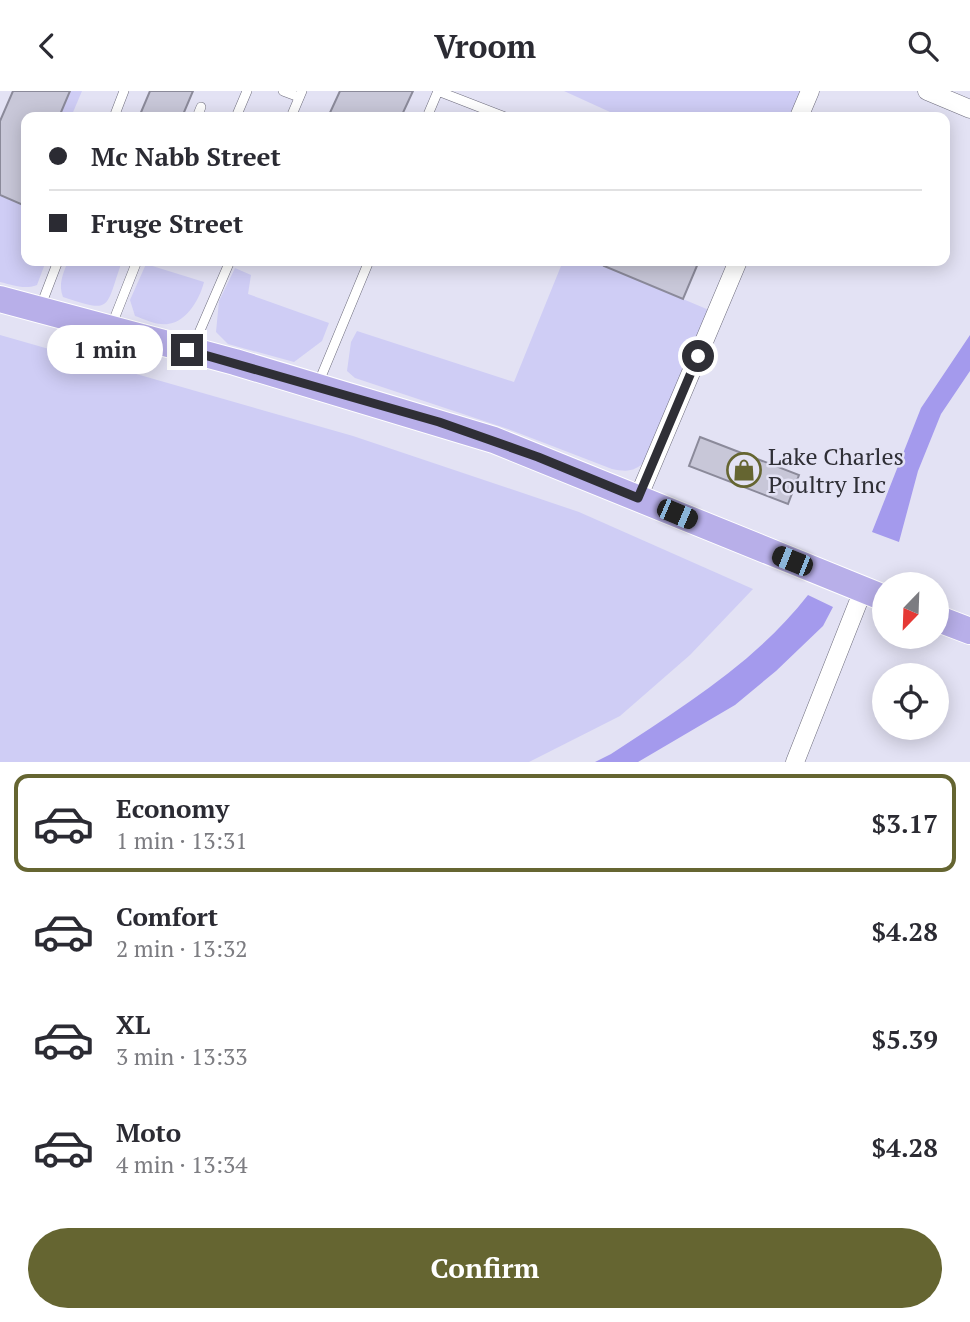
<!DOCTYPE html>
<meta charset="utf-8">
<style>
body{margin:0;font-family:"PT Serif",serif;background:#f7f7f7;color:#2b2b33;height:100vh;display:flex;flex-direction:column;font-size:26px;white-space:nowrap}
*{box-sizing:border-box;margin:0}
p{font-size:23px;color:#7c7c81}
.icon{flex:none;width:38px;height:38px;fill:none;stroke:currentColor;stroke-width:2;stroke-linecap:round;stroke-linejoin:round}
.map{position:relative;height:671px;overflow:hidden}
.sheet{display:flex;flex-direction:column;background:#fff;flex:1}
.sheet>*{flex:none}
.guide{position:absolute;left:21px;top:21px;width:929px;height:154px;border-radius:14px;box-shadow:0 4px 18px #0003;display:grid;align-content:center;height:154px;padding:0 28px;background:#fff}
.needle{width:46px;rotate:203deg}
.tools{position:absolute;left:872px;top:481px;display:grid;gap:14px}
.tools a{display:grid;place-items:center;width:77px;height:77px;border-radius:50%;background:#fff;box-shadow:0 4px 18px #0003;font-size:35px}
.end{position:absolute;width:32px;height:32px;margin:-16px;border:9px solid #2f2f36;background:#fff;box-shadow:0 0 0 4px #fff}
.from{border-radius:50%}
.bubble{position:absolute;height:49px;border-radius:24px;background:#fff;box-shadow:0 4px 18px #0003;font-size:23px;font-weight:700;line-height:49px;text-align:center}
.car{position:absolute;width:21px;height:42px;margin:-21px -10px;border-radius:9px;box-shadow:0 0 5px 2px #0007;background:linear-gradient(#222 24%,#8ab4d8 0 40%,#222 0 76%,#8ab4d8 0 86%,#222 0)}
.guide b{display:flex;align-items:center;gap:24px;height:66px;font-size:26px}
.guide b+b{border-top:2px solid #e1e1e2}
.guide i{width:18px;height:18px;background:#2b2b33}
ul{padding:12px 0 0;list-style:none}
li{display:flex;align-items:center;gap:21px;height:98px;margin:0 14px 10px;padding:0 14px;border:4px solid transparent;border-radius:14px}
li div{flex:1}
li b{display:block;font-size:26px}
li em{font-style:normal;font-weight:700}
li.current{border-color:#656531}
li>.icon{width:63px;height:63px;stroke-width:1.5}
.action{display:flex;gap:14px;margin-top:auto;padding:14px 28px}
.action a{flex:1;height:80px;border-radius:42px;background:#656531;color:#fff;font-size:28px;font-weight:700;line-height:80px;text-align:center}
header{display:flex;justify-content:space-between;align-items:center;height:91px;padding:0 28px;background:#fff;font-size:32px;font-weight:700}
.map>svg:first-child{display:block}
.green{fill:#cfcdf5}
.water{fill:#a49aed}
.building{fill:#c8c7d8;stroke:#8b8a9a;stroke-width:2}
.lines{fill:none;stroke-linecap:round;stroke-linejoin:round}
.service-casing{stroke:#6e6d7d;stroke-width:10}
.minor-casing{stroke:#6e6d7d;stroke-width:19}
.primary-casing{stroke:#fff;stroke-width:28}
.service{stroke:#fff;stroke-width:9}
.minor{stroke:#fff;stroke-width:18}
.primary{stroke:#b8afe9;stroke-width:26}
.route{stroke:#2f2f36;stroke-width:9}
.labels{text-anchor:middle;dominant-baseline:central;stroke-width:5;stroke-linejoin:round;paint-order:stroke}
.poi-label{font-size:24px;fill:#2f2f36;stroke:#e3e2f4;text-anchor:start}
</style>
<header><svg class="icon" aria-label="back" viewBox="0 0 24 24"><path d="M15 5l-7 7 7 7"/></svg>Vroom<svg class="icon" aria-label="search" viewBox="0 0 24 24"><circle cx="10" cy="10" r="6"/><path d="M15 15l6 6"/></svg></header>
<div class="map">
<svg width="970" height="671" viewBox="0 0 970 671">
<rect width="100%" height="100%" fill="#e3e2f4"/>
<g class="green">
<path d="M 70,0 L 82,0 L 71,26 L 59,26 Z"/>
<path d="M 564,0 L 801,0 L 790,26 L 621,26 Z"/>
<path d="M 0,104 L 23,114 L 26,106 L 26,131 L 21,144 L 26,147 L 26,170 L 46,170 L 37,194 C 24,199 13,194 0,191 Z"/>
<path d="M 68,170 L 109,170 L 121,173 C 105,219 112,222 63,206 C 58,193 63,183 68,170 Z"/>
<path d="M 563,170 L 606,170 L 604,175 L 709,219 L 646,369 C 635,381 627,381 612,378 L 508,338 L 355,287 L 347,280 L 351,251 L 357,240 L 514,291 Z"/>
<path d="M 146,173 L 204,191 C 200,207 187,231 168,233 C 158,235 144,228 135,225 L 130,209 Z"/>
<path d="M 235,177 L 251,184 L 248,203 L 329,232 L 322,250 L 294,271 L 228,253 L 216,241 L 219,210 Z"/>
<path d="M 0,244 L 353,345 L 579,421 L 753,498 L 690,564 L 620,625 L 529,671 L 0,671 Z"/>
</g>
<g class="water">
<path d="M 970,244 L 970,280 L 941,323 L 918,380 L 899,451 L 872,441 L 921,317 Z"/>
<path d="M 808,504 L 833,516 L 823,535 L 776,580 L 735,614 L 638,671 L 595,671 L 611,663 C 682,616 755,572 808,504 Z"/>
</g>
<g class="building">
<path d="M 13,0 L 70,0 L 59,26 L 26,26 L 26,106 L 23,114 L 0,104 L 0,30 Z"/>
<path d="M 150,0 L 193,0 L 182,26 L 139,26 Z"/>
<path d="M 340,0 L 413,0 L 401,26 L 328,26 Z"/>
<path d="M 606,170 L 699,170 L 683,208 L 604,175 Z"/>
<path d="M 700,346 L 799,384 L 788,413 L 689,375 Z"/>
</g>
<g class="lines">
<g class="service-casing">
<g id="service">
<path d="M 283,0 L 299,6"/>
<path d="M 114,26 L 124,0"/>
<path d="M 197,26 L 201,16"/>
<path d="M 236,26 L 247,0"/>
<path d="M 291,26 L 302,0"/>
<path d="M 427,26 L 438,0 L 505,26"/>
<path d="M 40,217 L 58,170"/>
<path d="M 111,236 L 137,170"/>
<path d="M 192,258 L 230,170"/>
<path d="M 318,293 L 369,170"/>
</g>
</g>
<g class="minor-casing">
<g id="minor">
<path d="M 927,0 L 970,18"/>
<path d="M 799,26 L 810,0"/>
<path d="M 638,407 L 738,170"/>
<path d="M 795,671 L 863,499"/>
</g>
</g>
<g class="primary-casing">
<g id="primary">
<path d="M 0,208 L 235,271 L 494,349 L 884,507"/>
<path d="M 936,527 L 970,540"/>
</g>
</g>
<use href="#service" class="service"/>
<use href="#minor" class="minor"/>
<use href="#primary" class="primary"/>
</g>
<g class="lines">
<path class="route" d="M 187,259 L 439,331 L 538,366 L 638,407 L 698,265"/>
</g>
<defs>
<g id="shop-ring" transform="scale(1.75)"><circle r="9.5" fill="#e3e2f4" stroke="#656531" stroke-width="1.5"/><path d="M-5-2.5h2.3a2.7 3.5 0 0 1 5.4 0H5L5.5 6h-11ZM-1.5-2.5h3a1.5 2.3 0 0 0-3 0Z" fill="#656531"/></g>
</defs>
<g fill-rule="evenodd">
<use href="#shop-ring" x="744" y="379"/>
</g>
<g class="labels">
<g class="poi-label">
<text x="768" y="365">Lake Charles<tspan x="768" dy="28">Poultry Inc</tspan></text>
</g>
</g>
</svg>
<div class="tools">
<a><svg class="needle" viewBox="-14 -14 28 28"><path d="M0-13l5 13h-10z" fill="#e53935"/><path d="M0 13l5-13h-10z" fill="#7c7c81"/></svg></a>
<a><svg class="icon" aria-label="locate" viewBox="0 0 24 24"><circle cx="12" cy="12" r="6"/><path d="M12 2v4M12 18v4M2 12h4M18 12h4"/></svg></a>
</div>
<i class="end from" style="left:698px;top:265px"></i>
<i class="end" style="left:187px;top:259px"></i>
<div class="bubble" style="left:47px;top:234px;width:116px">1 min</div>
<i class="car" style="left:677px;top:423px;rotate:113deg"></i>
<i class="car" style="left:792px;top:470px;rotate:292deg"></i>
<div class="guide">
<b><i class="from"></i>Mc Nabb Street</b>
<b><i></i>Fruge Street</b>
</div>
</div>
<section class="sheet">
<ul>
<li class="current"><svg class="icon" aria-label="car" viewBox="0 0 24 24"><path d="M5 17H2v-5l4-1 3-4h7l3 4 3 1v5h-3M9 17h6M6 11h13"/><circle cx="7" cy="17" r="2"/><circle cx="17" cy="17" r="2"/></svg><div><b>Economy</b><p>1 min · 13:31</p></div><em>$3.17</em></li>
<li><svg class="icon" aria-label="car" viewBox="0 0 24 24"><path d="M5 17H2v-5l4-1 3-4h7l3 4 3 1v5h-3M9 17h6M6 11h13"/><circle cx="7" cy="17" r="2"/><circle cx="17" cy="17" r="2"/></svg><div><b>Comfort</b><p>2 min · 13:32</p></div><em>$4.28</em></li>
<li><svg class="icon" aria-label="car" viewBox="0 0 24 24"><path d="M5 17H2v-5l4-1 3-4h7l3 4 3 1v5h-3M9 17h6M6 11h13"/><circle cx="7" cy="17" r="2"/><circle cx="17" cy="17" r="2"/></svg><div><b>XL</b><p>3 min · 13:33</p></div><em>$5.39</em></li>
<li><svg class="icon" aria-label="car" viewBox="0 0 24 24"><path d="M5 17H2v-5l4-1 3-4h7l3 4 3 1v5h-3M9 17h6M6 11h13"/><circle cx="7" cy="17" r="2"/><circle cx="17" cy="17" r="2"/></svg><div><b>Moto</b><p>4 min · 13:34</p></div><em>$4.28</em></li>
</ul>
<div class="action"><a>Confirm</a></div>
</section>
